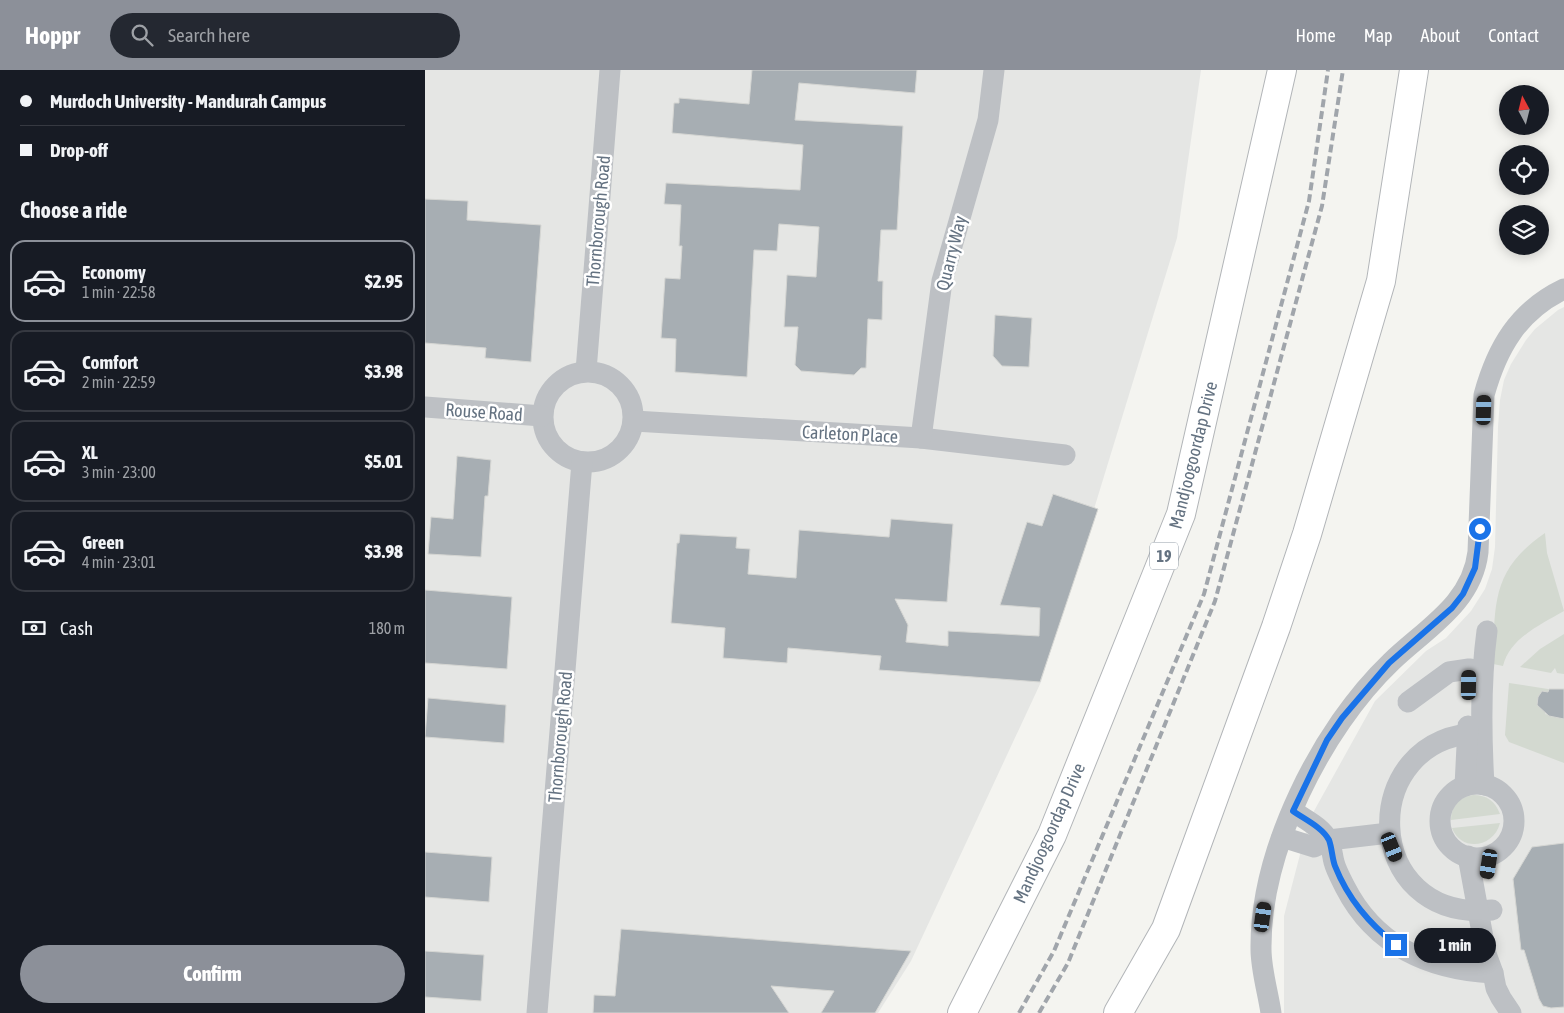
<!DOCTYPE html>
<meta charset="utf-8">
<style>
body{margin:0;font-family:"Asap Condensed",sans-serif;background:#242831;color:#f1f3f6;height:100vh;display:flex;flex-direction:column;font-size:19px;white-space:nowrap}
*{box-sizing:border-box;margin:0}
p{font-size:16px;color:#9ea1a6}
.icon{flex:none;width:28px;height:28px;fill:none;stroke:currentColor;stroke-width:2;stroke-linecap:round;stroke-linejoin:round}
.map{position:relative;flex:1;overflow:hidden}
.drawer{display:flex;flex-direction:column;background:#171b24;width:425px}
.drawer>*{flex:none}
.banner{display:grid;align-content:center;height:110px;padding:0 20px;background:#171b24}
.needle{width:32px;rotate:353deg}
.tools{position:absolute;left:1074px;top:15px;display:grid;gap:10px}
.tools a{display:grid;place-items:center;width:50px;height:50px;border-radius:50%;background:#171b24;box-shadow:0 2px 12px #0003;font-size:25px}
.end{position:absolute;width:22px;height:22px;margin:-11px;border:6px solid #1a73e8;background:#fff;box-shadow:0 0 0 2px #fff}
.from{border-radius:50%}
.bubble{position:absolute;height:35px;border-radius:18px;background:#171b24;box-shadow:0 2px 12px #0003;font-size:16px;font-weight:800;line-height:35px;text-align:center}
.car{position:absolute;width:15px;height:30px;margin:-15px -8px;border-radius:6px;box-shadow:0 0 4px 1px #0007;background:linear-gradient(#222 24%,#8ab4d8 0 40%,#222 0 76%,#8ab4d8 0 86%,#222 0)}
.banner b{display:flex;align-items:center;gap:18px;height:48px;font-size:19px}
.banner b+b{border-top:1px solid #363941}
.banner i{width:12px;height:12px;background:#f1f3f6}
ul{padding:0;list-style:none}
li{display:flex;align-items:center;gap:15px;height:82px;margin:0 10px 8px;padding:0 10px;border:2px solid #363941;border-radius:15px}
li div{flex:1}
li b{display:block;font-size:19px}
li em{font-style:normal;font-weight:800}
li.on{border-color:#8c9099}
li>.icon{width:45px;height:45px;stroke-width:1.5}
h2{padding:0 20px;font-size:22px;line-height:60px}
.pay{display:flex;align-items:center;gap:12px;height:55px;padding:0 20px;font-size:19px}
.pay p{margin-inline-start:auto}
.cta{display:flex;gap:10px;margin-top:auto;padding:10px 20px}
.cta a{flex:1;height:58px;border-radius:30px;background:#8c9099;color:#fff;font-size:20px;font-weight:800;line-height:58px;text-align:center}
header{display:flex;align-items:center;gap:30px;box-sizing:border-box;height:70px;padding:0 25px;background:#8c9099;color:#fff}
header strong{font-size:24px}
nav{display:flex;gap:28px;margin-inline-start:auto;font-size:18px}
.search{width:350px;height:45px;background:#242831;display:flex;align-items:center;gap:12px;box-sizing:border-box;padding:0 18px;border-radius:28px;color:#9ea1a6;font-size:19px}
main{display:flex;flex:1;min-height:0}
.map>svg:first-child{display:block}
.built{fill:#e5e6e4}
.green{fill:#d3d9d0}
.building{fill:#a7aeb3;stroke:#d5d6d3}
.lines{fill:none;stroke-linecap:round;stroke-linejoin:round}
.highway-casing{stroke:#b2b5b8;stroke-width:30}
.minor{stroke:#bdc0c4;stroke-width:21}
.highway{stroke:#fff;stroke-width:28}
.rail{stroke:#a0a5ab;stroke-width:4;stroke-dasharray:8 4;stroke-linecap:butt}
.route{stroke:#1a73e8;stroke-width:6}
.labels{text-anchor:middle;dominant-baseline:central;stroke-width:5;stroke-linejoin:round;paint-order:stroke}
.shield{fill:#fff;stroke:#929ca7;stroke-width:1}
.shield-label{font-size:16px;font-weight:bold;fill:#647281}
.street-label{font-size:18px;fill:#647281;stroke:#fff}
</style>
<header>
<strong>Hoppr</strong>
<div class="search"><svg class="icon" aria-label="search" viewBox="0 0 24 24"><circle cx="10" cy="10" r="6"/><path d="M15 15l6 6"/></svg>Search here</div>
<nav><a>Home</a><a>Map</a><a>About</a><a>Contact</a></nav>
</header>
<main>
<section class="drawer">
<div class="banner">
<b><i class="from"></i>Murdoch University - Mandurah Campus</b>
<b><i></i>Drop-off</b>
</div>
<h2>Choose a ride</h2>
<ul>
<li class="on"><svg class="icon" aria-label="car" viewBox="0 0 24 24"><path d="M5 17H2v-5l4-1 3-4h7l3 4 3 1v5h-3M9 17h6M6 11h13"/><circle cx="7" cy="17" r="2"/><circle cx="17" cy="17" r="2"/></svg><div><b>Economy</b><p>1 min · 22:58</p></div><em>$2.95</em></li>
<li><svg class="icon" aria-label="car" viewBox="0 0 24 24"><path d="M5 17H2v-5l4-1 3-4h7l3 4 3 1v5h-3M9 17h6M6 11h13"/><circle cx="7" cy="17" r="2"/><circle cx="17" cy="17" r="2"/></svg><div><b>Comfort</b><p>2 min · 22:59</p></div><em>$3.98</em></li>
<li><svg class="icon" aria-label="car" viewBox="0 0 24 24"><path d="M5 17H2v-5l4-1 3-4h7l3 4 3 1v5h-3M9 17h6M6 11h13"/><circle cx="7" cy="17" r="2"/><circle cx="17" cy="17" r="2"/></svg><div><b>XL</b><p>3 min · 23:00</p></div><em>$5.01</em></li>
<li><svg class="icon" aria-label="car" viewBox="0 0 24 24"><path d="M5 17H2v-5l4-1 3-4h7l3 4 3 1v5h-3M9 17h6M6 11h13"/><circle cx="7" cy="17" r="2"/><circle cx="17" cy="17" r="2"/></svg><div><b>Green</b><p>4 min · 23:01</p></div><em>$3.98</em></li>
</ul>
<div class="pay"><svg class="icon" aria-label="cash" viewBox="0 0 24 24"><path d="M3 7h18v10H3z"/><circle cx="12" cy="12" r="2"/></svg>Cash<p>180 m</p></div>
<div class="cta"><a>Confirm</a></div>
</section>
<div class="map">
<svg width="1139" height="943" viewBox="0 0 1139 943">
<rect width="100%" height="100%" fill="#f4f4f0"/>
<g class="built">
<path d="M 0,0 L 776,0 L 752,168 L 616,612 L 486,891 L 453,943 L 0,943 Z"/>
<path d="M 1139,237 L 1139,943 L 859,943 L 859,846 L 884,750 L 950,631 L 1001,581 L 1021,568 L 1046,541 L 1060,519 L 1067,499 L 1070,477 L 1073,357 L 1075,330 L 1079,310 L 1086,294 L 1101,270 L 1110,259 L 1133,240 Z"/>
</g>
<g class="green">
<path d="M 1120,463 L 1122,483 L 1139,541 C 1115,555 1085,568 1078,596 L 1068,594 C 1070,534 1066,500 1120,463 Z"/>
<path d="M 1139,564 L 1139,604 L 1132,603 L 1130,598 L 1126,603 L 1095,597 L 1115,579 Z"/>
<path d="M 1084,613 L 1123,619 L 1123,622 L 1117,621 L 1113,627 L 1112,635 L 1120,641 L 1120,644 L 1139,649 L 1139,693 L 1084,672 L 1080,665 Z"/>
<path d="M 1048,725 C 1062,725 1070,731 1075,744 L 1026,750 C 1026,735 1035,727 1048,725 Z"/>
<path d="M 1075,753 C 1069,777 1037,783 1027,758 Z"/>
</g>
<g class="building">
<path d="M 327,0 L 492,0 L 490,23 L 374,13 L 370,50 L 478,56 L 472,160 L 456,160 L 453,211 L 458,211 L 457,250 L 443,249 L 441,298 L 436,298 L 429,305 L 376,301 L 370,295 L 373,257 L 359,257 L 362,205 L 391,207 L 394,157 L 354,154 L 352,181 L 329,180 L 322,307 L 250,302 L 251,269 L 236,268 L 240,208 L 255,209 L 257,176 L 254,176 L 256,135 L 239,134 L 241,113 L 375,120 L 378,75 L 247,63 L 249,33 L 254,33 L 254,28 L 324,34 Z"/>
<path d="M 0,129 L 43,131 L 42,150 L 116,155 L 106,292 L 60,288 L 61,278 L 0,273 Z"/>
<path d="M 570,245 L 607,248 L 604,297 L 577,296 L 568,286 Z"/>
<path d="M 32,386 L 66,390 L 63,426 L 60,426 L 56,487 L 3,484 L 6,447 L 28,449 Z"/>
<path d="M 628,424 L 673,439 L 615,612 L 454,600 L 456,586 L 363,578 L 362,593 L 298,588 L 300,558 L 246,553 L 252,473 L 254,473 L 255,464 L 312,467 L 311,478 L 325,479 L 323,504 L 371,508 L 374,460 L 464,467 L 466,449 L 528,454 L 522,532 L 470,529 L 483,555 L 481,572 L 523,576 L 523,561 L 614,566 L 615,538 L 575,535 L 602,452 L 617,456 Z"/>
<path d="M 0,520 L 87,527 L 82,599 L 0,593 Z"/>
<path d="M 1124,619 L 1139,619 L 1139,649 L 1124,646 L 1112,635 L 1113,627 L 1117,621 L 1123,622 Z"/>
<path d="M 3,628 L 81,635 L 79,673 L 0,667 Z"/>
<path d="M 1139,773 L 1139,937 L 1126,938 L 1118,936 L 1114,929 L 1099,880 L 1096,880 L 1088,809 L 1107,777 Z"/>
<path d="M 0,782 L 67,787 L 64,832 L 0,827 Z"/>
<path d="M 196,859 L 486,881 L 450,943 L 396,943 L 409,921 L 346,916 L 364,943 L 168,943 L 169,925 L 190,926 Z"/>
<path d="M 0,881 L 59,885 L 56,931 L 0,927 Z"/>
</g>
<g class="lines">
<g class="highway-casing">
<g id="highway">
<path d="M 537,943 L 627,765 L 756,444 L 857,0"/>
<path d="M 693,943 L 741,859 L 851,557 L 882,464 L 956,211 L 989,0"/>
</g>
</g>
<g class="minor">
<path d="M 161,301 L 185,0"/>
<circle cx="163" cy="347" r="45"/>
<path d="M 0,337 L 117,346"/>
<path d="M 209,351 L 496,368 L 640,385"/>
<path d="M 496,368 L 517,211 L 563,50 L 569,0"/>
<path d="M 983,632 L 1024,602 L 1044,599 L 1057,601"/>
<path d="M 1056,663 C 930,665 935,853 1067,840"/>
<circle cx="1052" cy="751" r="37"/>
<path d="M 1059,715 C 1056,663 1055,613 1062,561"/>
<path d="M 1040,716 L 1043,656"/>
<path d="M 868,741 C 879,749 897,757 903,770 C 907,776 907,785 909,792 C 911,800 916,809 920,817 C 950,876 1005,900 1068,903"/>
<path d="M 857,767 L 889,777 L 904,770 L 964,763"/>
<path d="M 1043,786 L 1061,884 L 1068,903 L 1071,918 L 1076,928 L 1086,943"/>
<path d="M 112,943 L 157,392"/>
<path d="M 846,943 C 843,922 836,900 836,879 C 835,781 896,659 966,592 C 1000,559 1047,534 1053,482 L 1059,325 C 1072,278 1093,241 1139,219"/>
</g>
<use href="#highway" class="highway"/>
<g class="rail">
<path d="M 594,943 L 629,881 L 779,524 L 884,131 L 903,0"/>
<path d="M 614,943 L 643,893 L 790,531 L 897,136 L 918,0"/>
</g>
</g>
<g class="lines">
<path class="route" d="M 971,875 C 944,853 923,829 910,796 C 907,788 907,778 904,770 C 897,757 879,749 868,741 L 902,670 L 917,648 L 964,593 L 1027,538 L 1038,524 L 1050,498 L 1055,459"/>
</g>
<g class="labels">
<rect class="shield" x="725" y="472.5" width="28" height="27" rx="4"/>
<g class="shield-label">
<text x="739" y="486">19</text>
</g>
<g class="street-label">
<text transform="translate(173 151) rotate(-85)">Thornborough Road</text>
<text transform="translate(526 183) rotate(-76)">Quarry Way</text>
<text transform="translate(59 342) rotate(4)">Rouse Road</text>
<text transform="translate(425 364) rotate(3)">Carleton Place</text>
<text transform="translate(768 385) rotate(-76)">Mandjoogoordap Drive</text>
<text transform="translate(135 667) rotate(-85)">Thornborough Road</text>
<text transform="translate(624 763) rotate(-66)">Mandjoogoordap Drive</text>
</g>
</g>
</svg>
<div class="tools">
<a><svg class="needle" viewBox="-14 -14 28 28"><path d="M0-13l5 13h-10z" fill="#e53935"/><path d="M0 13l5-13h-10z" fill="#9ea1a6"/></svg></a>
<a><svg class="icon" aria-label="locate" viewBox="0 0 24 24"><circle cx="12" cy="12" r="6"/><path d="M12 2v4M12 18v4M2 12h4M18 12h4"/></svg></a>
<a><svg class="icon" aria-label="layers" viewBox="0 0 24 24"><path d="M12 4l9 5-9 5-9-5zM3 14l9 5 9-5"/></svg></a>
</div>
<i class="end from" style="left:1055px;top:459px"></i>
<i class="end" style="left:971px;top:875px"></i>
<div class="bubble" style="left:989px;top:858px;width:82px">1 min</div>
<i class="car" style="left:1059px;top:340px;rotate:2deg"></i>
<i class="car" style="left:1044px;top:615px;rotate:1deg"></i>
<i class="car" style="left:967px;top:777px;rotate:158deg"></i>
<i class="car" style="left:1064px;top:794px;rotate:189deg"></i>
<i class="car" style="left:838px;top:847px;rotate:8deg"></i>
</div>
</main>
